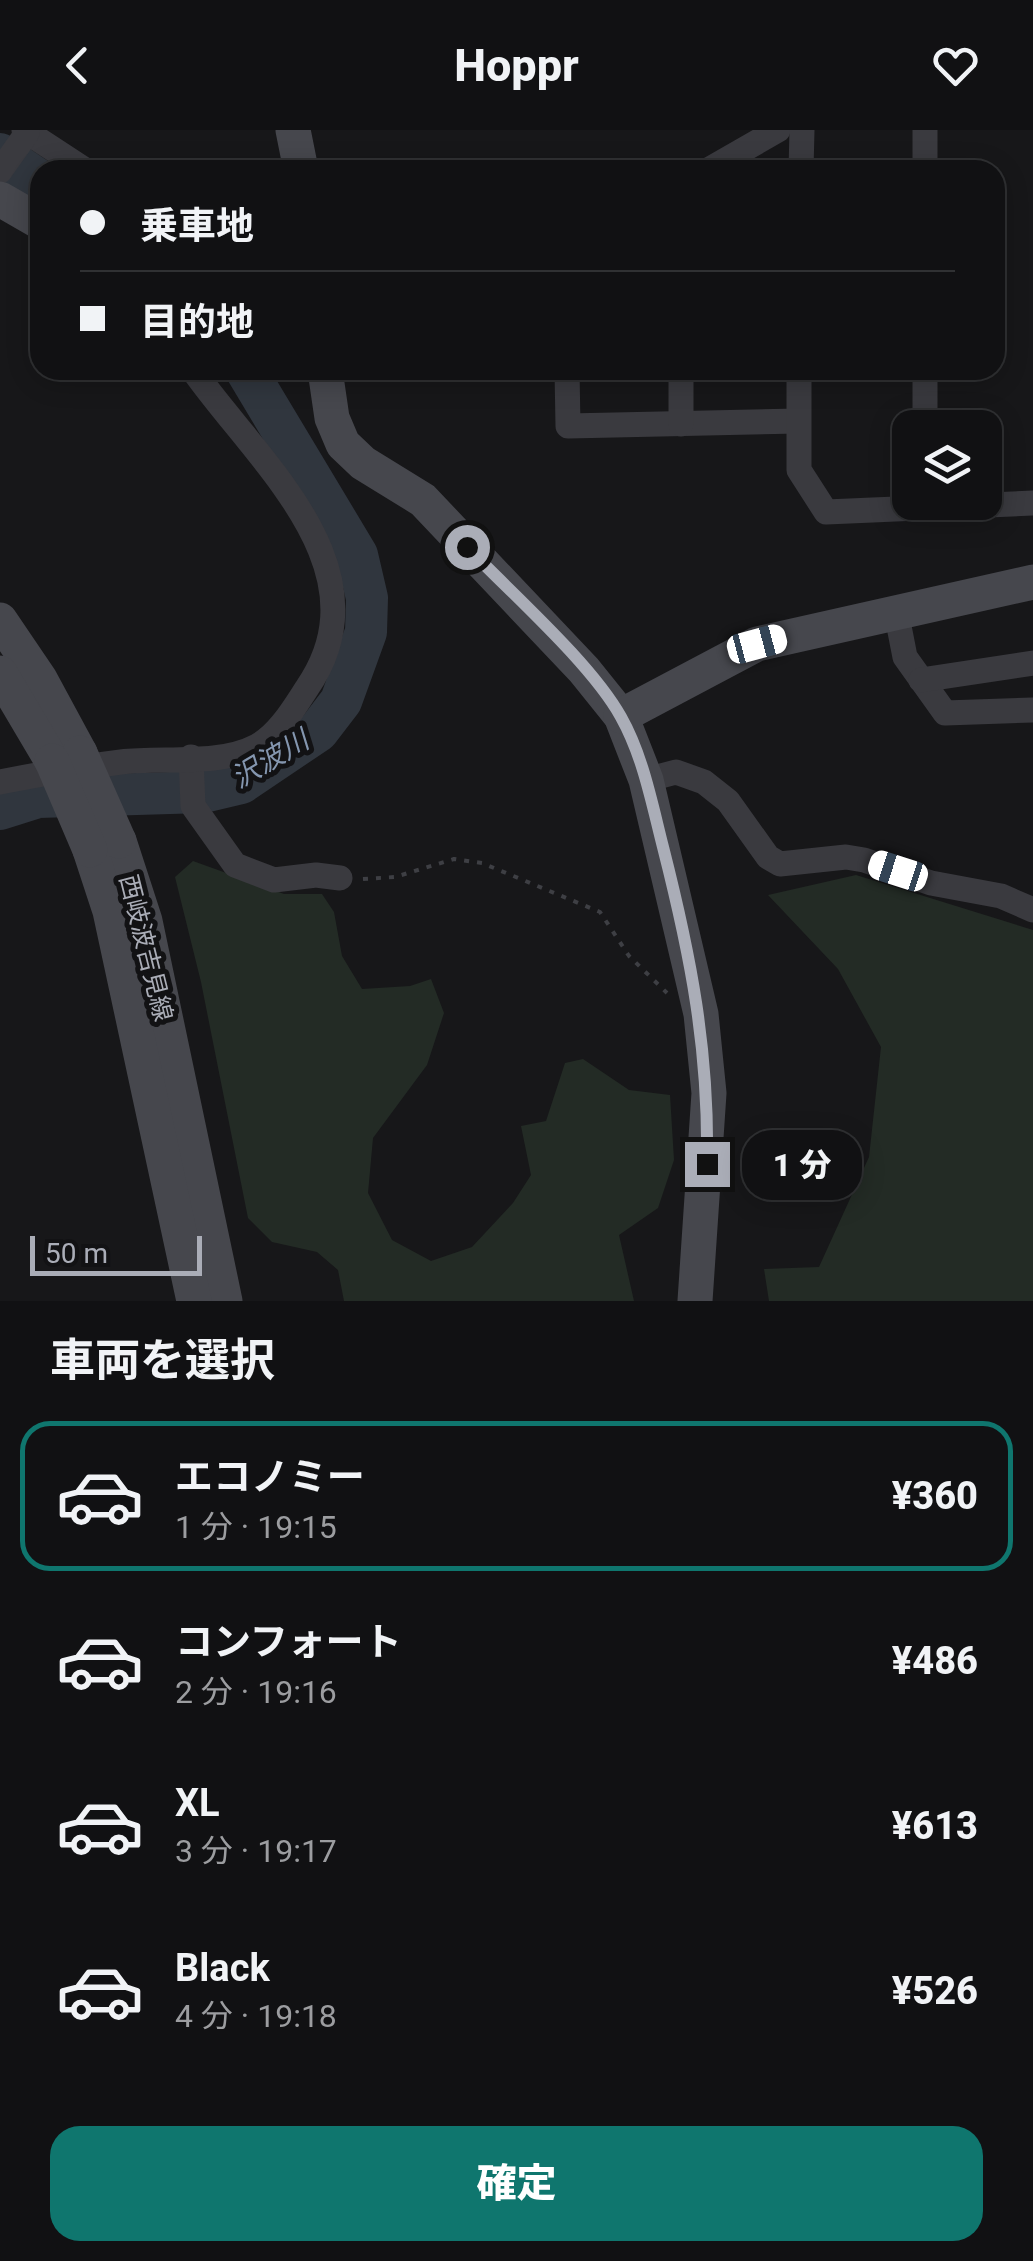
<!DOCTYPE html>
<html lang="ja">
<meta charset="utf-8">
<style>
body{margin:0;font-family:Roboto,"Noto Sans JP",sans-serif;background:#1e1f21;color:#f1f3f6;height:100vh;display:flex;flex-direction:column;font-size:38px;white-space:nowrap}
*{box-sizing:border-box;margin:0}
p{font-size:32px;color:#9c9da0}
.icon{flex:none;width:55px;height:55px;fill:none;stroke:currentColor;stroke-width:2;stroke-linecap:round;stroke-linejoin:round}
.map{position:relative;height:1171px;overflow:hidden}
.sheet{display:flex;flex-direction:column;background:#111113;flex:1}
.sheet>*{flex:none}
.guide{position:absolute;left:30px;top:30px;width:975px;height:220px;border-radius:30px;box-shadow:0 5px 25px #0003,0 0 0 2px #303133;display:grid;align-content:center;height:220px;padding:0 50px;background:#111113}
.tools{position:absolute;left:892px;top:280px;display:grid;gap:20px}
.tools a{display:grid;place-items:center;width:110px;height:110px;border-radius:20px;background:#111113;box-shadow:0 5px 25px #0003,0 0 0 2px #303133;font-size:50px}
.scale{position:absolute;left:30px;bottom:25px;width:172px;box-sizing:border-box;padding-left:10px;border:5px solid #aaadb7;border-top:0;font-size:28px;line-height:35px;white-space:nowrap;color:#aaadb7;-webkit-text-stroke:8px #121214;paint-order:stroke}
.end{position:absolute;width:45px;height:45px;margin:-22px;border:12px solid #aaadb7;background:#111;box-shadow:0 0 0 5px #111}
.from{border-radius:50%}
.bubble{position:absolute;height:70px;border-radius:30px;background:#111113;box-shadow:0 5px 25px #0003,0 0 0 2px #303133;font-size:32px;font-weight:800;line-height:70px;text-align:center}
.car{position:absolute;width:30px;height:60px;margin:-30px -15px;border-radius:12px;box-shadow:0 0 8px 2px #0007;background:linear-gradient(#fff 24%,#345 0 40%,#fff 0 76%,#345 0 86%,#fff 0)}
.guide b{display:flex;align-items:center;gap:35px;height:95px;font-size:38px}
.guide b+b{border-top:2px solid #303133}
.guide i{width:25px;height:25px;background:#f1f3f6}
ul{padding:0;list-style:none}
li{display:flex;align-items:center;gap:30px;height:150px;margin:0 20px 15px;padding:0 30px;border:5px solid transparent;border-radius:30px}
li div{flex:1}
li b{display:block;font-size:38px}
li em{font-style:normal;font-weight:800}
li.on{border-color:#0f766e}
li>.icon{width:90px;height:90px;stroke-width:1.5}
h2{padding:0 50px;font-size:45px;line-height:120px}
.primary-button{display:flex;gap:20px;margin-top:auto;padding:20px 50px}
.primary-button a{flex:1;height:115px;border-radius:30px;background:#0f766e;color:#fff;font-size:40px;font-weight:800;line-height:115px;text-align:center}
header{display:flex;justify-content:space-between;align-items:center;height:130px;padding:0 50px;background:#111113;font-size:45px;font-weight:800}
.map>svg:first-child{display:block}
.green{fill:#232b25}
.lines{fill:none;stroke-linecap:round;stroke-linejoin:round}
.river{stroke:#30363e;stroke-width:42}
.path{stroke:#3e3f44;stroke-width:4;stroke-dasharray:5 8;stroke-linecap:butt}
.street{stroke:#3a3a3f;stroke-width:25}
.secondary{stroke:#46474d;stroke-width:35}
.secondary-bridge{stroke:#46474d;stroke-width:35}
.route{stroke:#aaadb7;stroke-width:12}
.labels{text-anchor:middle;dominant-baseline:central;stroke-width:10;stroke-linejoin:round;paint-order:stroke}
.street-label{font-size:25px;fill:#aaadb7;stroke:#121214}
.water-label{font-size:28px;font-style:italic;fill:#8496af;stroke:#121214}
</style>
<header><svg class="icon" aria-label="back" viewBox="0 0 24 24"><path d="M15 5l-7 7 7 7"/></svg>Hoppr<svg class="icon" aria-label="heart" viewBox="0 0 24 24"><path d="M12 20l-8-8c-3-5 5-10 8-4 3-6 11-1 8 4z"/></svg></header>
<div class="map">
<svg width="1033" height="1171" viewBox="0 0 1033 1171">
<rect width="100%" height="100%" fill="#171719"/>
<g class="green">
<path d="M 193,731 L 284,764 L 322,764 L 334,782 L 342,826 L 362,859 L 410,856 L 431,849 L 444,883 L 427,935 L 373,1008 L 368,1063 L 392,1110 L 431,1131 L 472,1117 L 513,1073 L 531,1045 L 521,996 L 546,991 L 565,933 L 583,929 L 629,960 L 670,965 L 674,1030 L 658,1078 L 619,1105 L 634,1171 L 344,1171 L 338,1140 L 317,1122 L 272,1112 L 248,1088 L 201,852 L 175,747 Z"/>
<path d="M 856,745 L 1033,800 L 1033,1171 L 769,1171 L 764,1139 L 819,1137 L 869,1027 L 881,917 L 838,839 L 768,765 Z"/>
</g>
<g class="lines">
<g class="river">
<path d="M 0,24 L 40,51"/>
<path d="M 0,679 L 38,667 L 203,662 L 241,653 L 318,601 L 341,571 L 366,502 L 367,468 L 357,425 L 246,240"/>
</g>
<path class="path" d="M 363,749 L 395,747 L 454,729 L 482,733 L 600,782 L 629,826 L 667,863"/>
<g class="street">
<path d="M 24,0 L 85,40"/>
<path d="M 925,0 L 925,40"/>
<path d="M 708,40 L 778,0"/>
<path d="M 801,40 L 802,0"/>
<path d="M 0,41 L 27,3"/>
<path d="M 567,240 L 568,296 L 798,291"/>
<path d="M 681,240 L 681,294"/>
<path d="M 799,240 L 799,340 L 826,382 L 1033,373"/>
<path d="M 925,240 L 925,298"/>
<path d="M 896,481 L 905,527 L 945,583 L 1033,580"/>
<path d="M 921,550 L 1033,533"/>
<path d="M 191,627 L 193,676 L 235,735 L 274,750 L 316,745 L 340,748"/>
<path d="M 646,650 L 676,642 L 704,652 L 728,671 L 768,727 L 780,734 L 846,727 L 864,730 L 931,753 L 1001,766 L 1033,780"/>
<path d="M 0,652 C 40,644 81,637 121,632 C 163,627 219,636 257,616 C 279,604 294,578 307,558 C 389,439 256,330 193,240"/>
</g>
<g class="secondary">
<path d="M 293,0 L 301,40"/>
<path d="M 0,69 L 40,92"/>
<path d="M 325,240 L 332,288 L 343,314 L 363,333 L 423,370 L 584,540 L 621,586 L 646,650 L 701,884 L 709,963 L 695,1171"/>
<path d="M 0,490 L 40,549 L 80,623"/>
<path d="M 0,543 L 52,631"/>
<path d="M 621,586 L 757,514 L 1033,452"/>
<path d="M 119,711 L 145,791 L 225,1171"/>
<path d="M 90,720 L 110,781 L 194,1171"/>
</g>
<g class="secondary-bridge">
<path d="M 80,623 L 119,711"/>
<path d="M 52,631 L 90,720"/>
</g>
</g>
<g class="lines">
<path class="route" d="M 467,417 C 511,463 591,533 621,587 C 643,626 652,674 663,717 C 691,827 709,920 707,1034"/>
</g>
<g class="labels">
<g class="street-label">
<text transform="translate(146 818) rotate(76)">西岐波吉見線</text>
</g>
<g class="water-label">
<text transform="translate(270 629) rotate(-31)">沢波川</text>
</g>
</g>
</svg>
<div class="tools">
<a><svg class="icon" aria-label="layers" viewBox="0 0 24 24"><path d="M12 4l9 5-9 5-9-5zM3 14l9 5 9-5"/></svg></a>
</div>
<div class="scale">50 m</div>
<i class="end from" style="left:467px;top:417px"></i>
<i class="end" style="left:707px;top:1034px"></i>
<div class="bubble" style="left:742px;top:1000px;width:120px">1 分</div>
<i class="car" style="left:757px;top:514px;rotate:75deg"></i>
<i class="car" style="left:898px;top:741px;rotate:288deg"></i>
<div class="guide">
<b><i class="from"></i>乗車地</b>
<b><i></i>目的地</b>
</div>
</div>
<section class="sheet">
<h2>車両を選択</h2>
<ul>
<li class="on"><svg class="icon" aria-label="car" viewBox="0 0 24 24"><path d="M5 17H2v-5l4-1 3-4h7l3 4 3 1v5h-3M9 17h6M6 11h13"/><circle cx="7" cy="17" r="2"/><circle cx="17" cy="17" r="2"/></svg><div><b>エコノミー</b><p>1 分 · 19:15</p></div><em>¥360</em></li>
<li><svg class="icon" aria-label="car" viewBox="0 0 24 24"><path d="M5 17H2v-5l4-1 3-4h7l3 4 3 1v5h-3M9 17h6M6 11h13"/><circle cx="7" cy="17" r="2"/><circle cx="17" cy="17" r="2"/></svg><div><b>コンフォート</b><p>2 分 · 19:16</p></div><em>¥486</em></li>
<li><svg class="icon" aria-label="car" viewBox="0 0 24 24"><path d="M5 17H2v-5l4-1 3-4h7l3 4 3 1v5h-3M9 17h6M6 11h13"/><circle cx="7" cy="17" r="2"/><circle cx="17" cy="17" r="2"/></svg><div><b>XL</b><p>3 分 · 19:17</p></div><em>¥613</em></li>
<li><svg class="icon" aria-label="car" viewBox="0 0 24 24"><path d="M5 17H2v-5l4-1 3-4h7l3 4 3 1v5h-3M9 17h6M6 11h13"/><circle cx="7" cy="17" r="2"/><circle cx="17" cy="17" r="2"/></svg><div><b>Black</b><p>4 分 · 19:18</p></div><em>¥526</em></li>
</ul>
<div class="primary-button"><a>確定</a></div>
</section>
